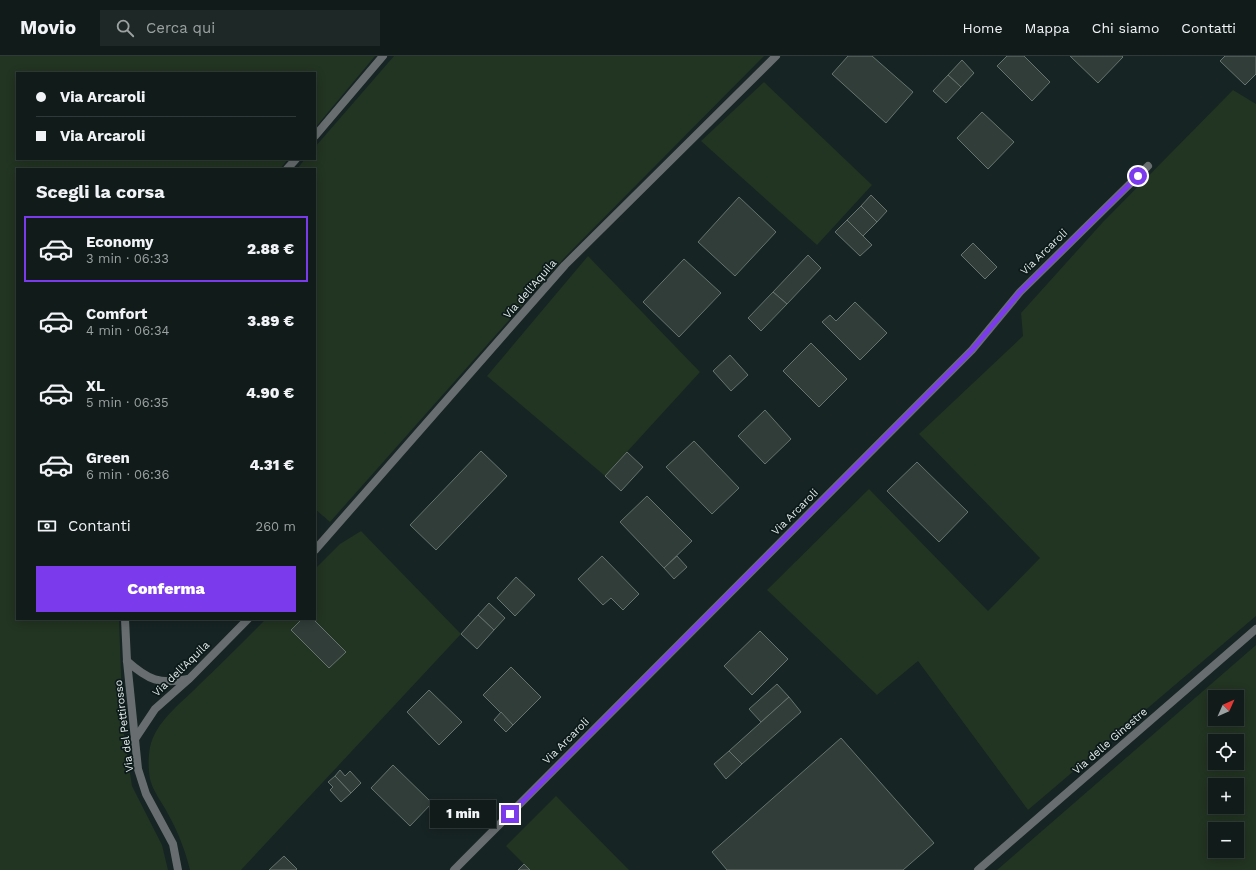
<!DOCTYPE html>
<html lang="it">
<meta charset="utf-8">
<style>
body{margin:0;font-family:"Work Sans",sans-serif;background:#1e2827;color:#f1f3f6;height:100vh;display:flex;flex-direction:column;font-size:15px;white-space:nowrap}
*{box-sizing:border-box;margin:0}
p{font-size:13px;color:#9ca1a2}
.icon{flex:none;width:22px;height:22px;fill:none;stroke:currentColor;stroke-width:2;stroke-linecap:round;stroke-linejoin:round}
.map{position:relative;flex:1;overflow:hidden}
.drawer{position:absolute;left:16px;top:112px;width:300px;height:452px;display:flex;flex-direction:column;background:#101b1a;border-radius:0px;box-shadow:0 2px 10px #0003,0 0 0 1px #303939}
.drawer>*{flex:none}
.guide{position:absolute;left:16px;top:16px;width:300px;height:88px;border-radius:0px;box-shadow:0 2px 10px #0003,0 0 0 1px #303939;display:grid;align-content:center;height:88px;padding:0 20px;background:#101b1a}
.needle{width:26px;rotate:45deg}
.tools{position:absolute;left:1208px;top:634px;display:grid;gap:8px}
.tools a{display:grid;place-items:center;width:36px;height:36px;border-radius:0px;background:#101b1a;box-shadow:0 2px 10px #0003,0 0 0 1px #303939;font-size:20px}
.end{position:absolute;width:18px;height:18px;margin:-9px;border:5px solid #7c3aed;background:#fff;box-shadow:0 0 0 2px #fff}
.from{border-radius:50%}
.bubble{position:absolute;height:28px;border-radius:0px;background:#101b1a;box-shadow:0 2px 10px #0003,0 0 0 1px #303939;font-size:13px;font-weight:800;line-height:28px;text-align:center}
.guide b{display:flex;align-items:center;gap:14px;height:38px;font-size:15px}
.guide b+b{border-top:1px solid #303939}
.guide i{width:10px;height:10px;background:#f1f3f6}
ul{padding:0;list-style:none}
li{display:flex;align-items:center;gap:12px;height:66px;margin:0 8px 6px;padding:0 12px;border:2px solid transparent;border-radius:0px}
li div{flex:1}
li b{display:block;font-size:15px}
li em{font-style:normal;font-weight:800}
li.selected{border-color:#7c3aed}
li>.icon{width:36px;height:36px;stroke-width:1.5}
h2{padding:0 20px;font-size:18px;line-height:48px}
.pay{display:flex;align-items:center;gap:10px;height:44px;padding:0 20px;font-size:15px}
.pay p{margin-inline-start:auto}
.action{display:flex;gap:8px;margin-top:auto;padding:8px 20px}
.action a{flex:1;height:46px;border-radius:0px;background:#7c3aed;color:#fff;font-size:16px;font-weight:800;line-height:46px;text-align:center}
header{display:flex;align-items:center;gap:24px;box-sizing:border-box;height:56px;padding:0 20px;background:#101b1a;border-bottom:1px solid #303939}
header strong{font-size:19px}
nav{display:flex;gap:22px;margin-inline-start:auto;font-size:14px}
.search{width:280px;height:36px;background:#1e2827;display:flex;align-items:center;gap:10px;box-sizing:border-box;padding:0 14px;border-radius:0px;color:#9ca1a2;font-size:15px}
.map>svg:first-child{display:block}
.green{fill:#223422;fill-rule:evenodd}
.building{fill:#303d38;stroke:#66736e}
.lines{fill:none;stroke-linecap:round;stroke-linejoin:round}
.minor{stroke:#686e70;stroke-width:8}
.route{stroke:#7c3aed;stroke-width:5}
.labels{text-anchor:middle;dominant-baseline:central;stroke-width:3.5;stroke-linejoin:round;paint-order:stroke}
.street-label{font-size:11px;fill:#e2ebea;stroke:#0d1a1a}
</style>
<header>
<strong>Movio</strong>
<div class="search"><svg class="icon" aria-label="search" viewBox="0 0 24 24"><circle cx="10" cy="10" r="6"/><path d="M15 15l6 6"/></svg>Cerca qui</div>
<nav><a>Home</a><a>Mappa</a><a>Chi siamo</a><a>Contatti</a></nav>
</header>
<div class="map">
<svg width="1256" height="814" viewBox="0 0 1256 814">
<rect width="100%" height="100%" fill="#162423"/>
<g class="green">
<path d="M 0,0 L 375,0 L 315,72 L 315,17 L 17,17 L 17,103 L 288,103 L 280,113 L 17,113 L 17,563 L 119,563 L 123,672 L 132,730 L 162,789 L 168,814 L 0,814 Z"/>
<path d="M 394,0 L 764,0 L 566,200 L 330,466 L 315,453 L 315,113 L 297,113 L 305,103 L 315,103 L 315,91 Z"/>
<path d="M 764,26 L 872,129 L 817,189 L 701,85 Z"/>
<path d="M 1233,34 L 1256,48 L 1256,560 L 1028,754 L 918,605 L 877,639 L 767,534 L 869,433 L 988,555 L 1040,502 L 919,378 L 1023,280 L 1021,257 L 1103,166 Z"/>
<path d="M 588,200 L 700,316 L 605,420 L 487,320 Z"/>
<path d="M 361,475 L 461,578 L 241,814 L 190,814 C 185,794 178,776 168,758 C 162,746 153,736 150,723 C 148,712 148,697 151,687 C 159,662 184,645 201,627 C 223,606 244,585 266,563 L 315,563 L 315,513 L 340,488 Z"/>
<path d="M 1256,589 L 1256,814 L 997,814 ZM 1215,641 L 1237,641 L 1237,663 L 1215,663 ZM 1215,685 L 1237,685 L 1237,707 L 1215,707 ZM 1215,729 L 1237,729 L 1237,751 L 1215,751 ZM 1215,773 L 1237,773 L 1237,795 L 1215,795 Z"/>
<path d="M 556,740 L 629,814 L 530,814 L 506,790 Z"/>
</g>
<g class="building">
<path d="M 848,0 L 872,0 L 913,36 L 886,67 L 832,18 Z"/>
<path d="M 1007,0 L 1024,0 L 1050,26 L 1032,45 L 997,10 Z"/>
<path d="M 1070,0 L 1122,0 L 1123,1 L 1098,27 Z"/>
<path d="M 1225,0 L 1256,0 L 1256,18 L 1245,29 L 1220,5 Z"/>
<path d="M 962,4 L 974,17 L 961,31 L 948,19 Z"/>
<path d="M 948,19 L 961,31 L 946,47 L 933,35 Z"/>
<path d="M 982,56 L 1014,86 L 988,113 L 957,82 Z"/>
<path d="M 871,139 L 887,155 L 877,166 L 861,150 Z"/>
<path d="M 739,141 L 776,176 L 735,220 L 698,186 Z"/>
<path d="M 861,150 L 877,166 L 863,180 L 847,164 Z"/>
<path d="M 847,164 L 872,189 L 860,200 L 835,176 Z"/>
<path d="M 973,187 L 997,211 L 985,223 L 961,199 Z"/>
<path d="M 808,199 L 821,212 L 787,248 L 773,236 Z"/>
<path d="M 684,203 L 721,237 L 679,281 L 643,246 Z"/>
<path d="M 773,236 L 787,248 L 761,275 L 748,262 Z"/>
<path d="M 855,246 L 887,277 L 860,304 L 822,266 L 830,259 L 836,265 Z"/>
<path d="M 811,287 L 847,323 L 819,351 L 783,315 Z"/>
<path d="M 730,299 L 748,319 L 731,335 L 713,315 Z"/>
<path d="M 765,354 L 791,383 L 765,408 L 738,380 Z"/>
<path d="M 694,385 L 739,432 L 712,458 L 666,411 Z"/>
<path d="M 481,395 L 507,420 L 436,494 L 410,469 Z"/>
<path d="M 627,396 L 643,411 L 621,435 L 605,420 Z"/>
<path d="M 917,406 L 968,456 L 939,486 L 887,435 Z"/>
<path d="M 647,440 L 692,485 L 664,512 L 620,466 Z"/>
<path d="M 602,500 L 639,538 L 623,554 L 611,542 L 603,549 L 578,523 Z"/>
<path d="M 677,500 L 687,511 L 674,523 L 664,512 Z"/>
<path d="M 516,521 L 535,539 L 515,560 L 497,542 Z"/>
<path d="M 489,547 L 505,562 L 494,574 L 478,559 Z"/>
<path d="M 478,559 L 494,574 L 477,593 L 461,578 Z"/>
<path d="M 302,563 L 313,563 L 346,596 L 329,612 L 291,574 Z"/>
<path d="M 760,575 L 788,603 L 752,639 L 724,610 Z"/>
<path d="M 511,611 L 541,641 L 513,669 L 483,639 Z"/>
<path d="M 777,628 L 789,641 L 761,666 L 749,653 Z"/>
<path d="M 429,634 L 462,666 L 439,689 L 407,656 Z"/>
<path d="M 789,641 L 801,656 L 742,708 L 729,695 Z"/>
<path d="M 501,656 L 513,669 L 506,676 L 494,664 Z"/>
<path d="M 841,682 L 934,787 L 903,814 L 727,814 L 712,796 Z"/>
<path d="M 729,695 L 742,708 L 726,723 L 714,708 Z"/>
<path d="M 393,709 L 432,747 L 410,770 L 371,732 Z"/>
<path d="M 340,714 L 345,720 L 350,715 L 361,727 L 351,737 L 335,720 Z"/>
<path d="M 335,720 L 351,737 L 341,746 L 330,734 L 333,731 L 328,726 Z"/>
<path d="M 284,800 L 297,813 L 296,814 L 269,814 Z"/>
<path d="M 524,808 L 530,814 L 518,814 Z"/>
</g>
<g class="lines">
<g class="minor">
<path d="M 315,80 L 383,0"/>
<path d="M 287,113 L 296,103"/>
<path d="M 315,494 L 565,209 L 776,0"/>
<path d="M 125,563 L 127,605 L 138,713 L 146,738 L 173,788 L 178,814"/>
<path d="M 127,605 C 148,624 160,629 188,623"/>
<path d="M 135,683 L 155,653 L 190,622 L 248,563"/>
<path d="M 454,814 L 972,294 L 1020,236 L 1148,110"/>
<path d="M 978,814 L 1256,573"/>
</g>
</g>
<g class="lines">
<path class="route" d="M 510,758 L 972,294 L 1020,236 L 1138,120"/>
</g>
<g class="labels">
<g class="street-label">
<text transform="translate(1044 196) rotate(-44)">Via Arcaroli</text>
<text transform="translate(530 233) rotate(-49)">Via dell'Aquila</text>
<text transform="translate(795 456) rotate(-45)">Via Arcaroli</text>
<text transform="translate(181 613) rotate(-44)">Via dell'Aquila</text>
<text transform="translate(124 670) rotate(-97)">Via del Pettirosso</text>
<text transform="translate(566 685) rotate(-45)">Via Arcaroli</text>
<text transform="translate(1110 685) rotate(-41)">Via delle Ginestre</text>
</g>
</g>
</svg>
<div class="tools">
<a><svg class="needle" viewBox="-14 -14 28 28"><path d="M0-13l5 13h-10z" fill="#e53935"/><path d="M0 13l5-13h-10z" fill="#9ca1a2"/></svg></a>
<a><svg class="icon" aria-label="locate" viewBox="0 0 24 24"><circle cx="12" cy="12" r="6"/><path d="M12 2v4M12 18v4M2 12h4M18 12h4"/></svg></a>
<a>+</a>
<a>−</a>
</div>
<i class="end from" style="left:1138px;top:120px"></i>
<i class="end" style="left:510px;top:758px"></i>
<div class="bubble" style="left:430px;top:744px;width:66px">1 min</div>
<div class="guide">
<b><i class="from"></i>Via Arcaroli</b>
<b><i></i>Via Arcaroli</b>
</div>
<section class="drawer">
<h2>Scegli la corsa</h2>
<ul>
<li class="selected"><svg class="icon" aria-label="car" viewBox="0 0 24 24"><path d="M5 17H2v-5l4-1 3-4h7l3 4 3 1v5h-3M9 17h6M6 11h13"/><circle cx="7" cy="17" r="2"/><circle cx="17" cy="17" r="2"/></svg><div><b>Economy</b><p>3 min · 06:33</p></div><em>2.88 €</em></li>
<li><svg class="icon" aria-label="car" viewBox="0 0 24 24"><path d="M5 17H2v-5l4-1 3-4h7l3 4 3 1v5h-3M9 17h6M6 11h13"/><circle cx="7" cy="17" r="2"/><circle cx="17" cy="17" r="2"/></svg><div><b>Comfort</b><p>4 min · 06:34</p></div><em>3.89 €</em></li>
<li><svg class="icon" aria-label="car" viewBox="0 0 24 24"><path d="M5 17H2v-5l4-1 3-4h7l3 4 3 1v5h-3M9 17h6M6 11h13"/><circle cx="7" cy="17" r="2"/><circle cx="17" cy="17" r="2"/></svg><div><b>XL</b><p>5 min · 06:35</p></div><em>4.90 €</em></li>
<li><svg class="icon" aria-label="car" viewBox="0 0 24 24"><path d="M5 17H2v-5l4-1 3-4h7l3 4 3 1v5h-3M9 17h6M6 11h13"/><circle cx="7" cy="17" r="2"/><circle cx="17" cy="17" r="2"/></svg><div><b>Green</b><p>6 min · 06:36</p></div><em>4.31 €</em></li>
</ul>
<div class="pay"><svg class="icon" aria-label="cash" viewBox="0 0 24 24"><path d="M3 7h18v10H3z"/><circle cx="12" cy="12" r="2"/></svg>Contanti<p>260 m</p></div>
<div class="action"><a>Conferma</a></div>
</section>
</div>
